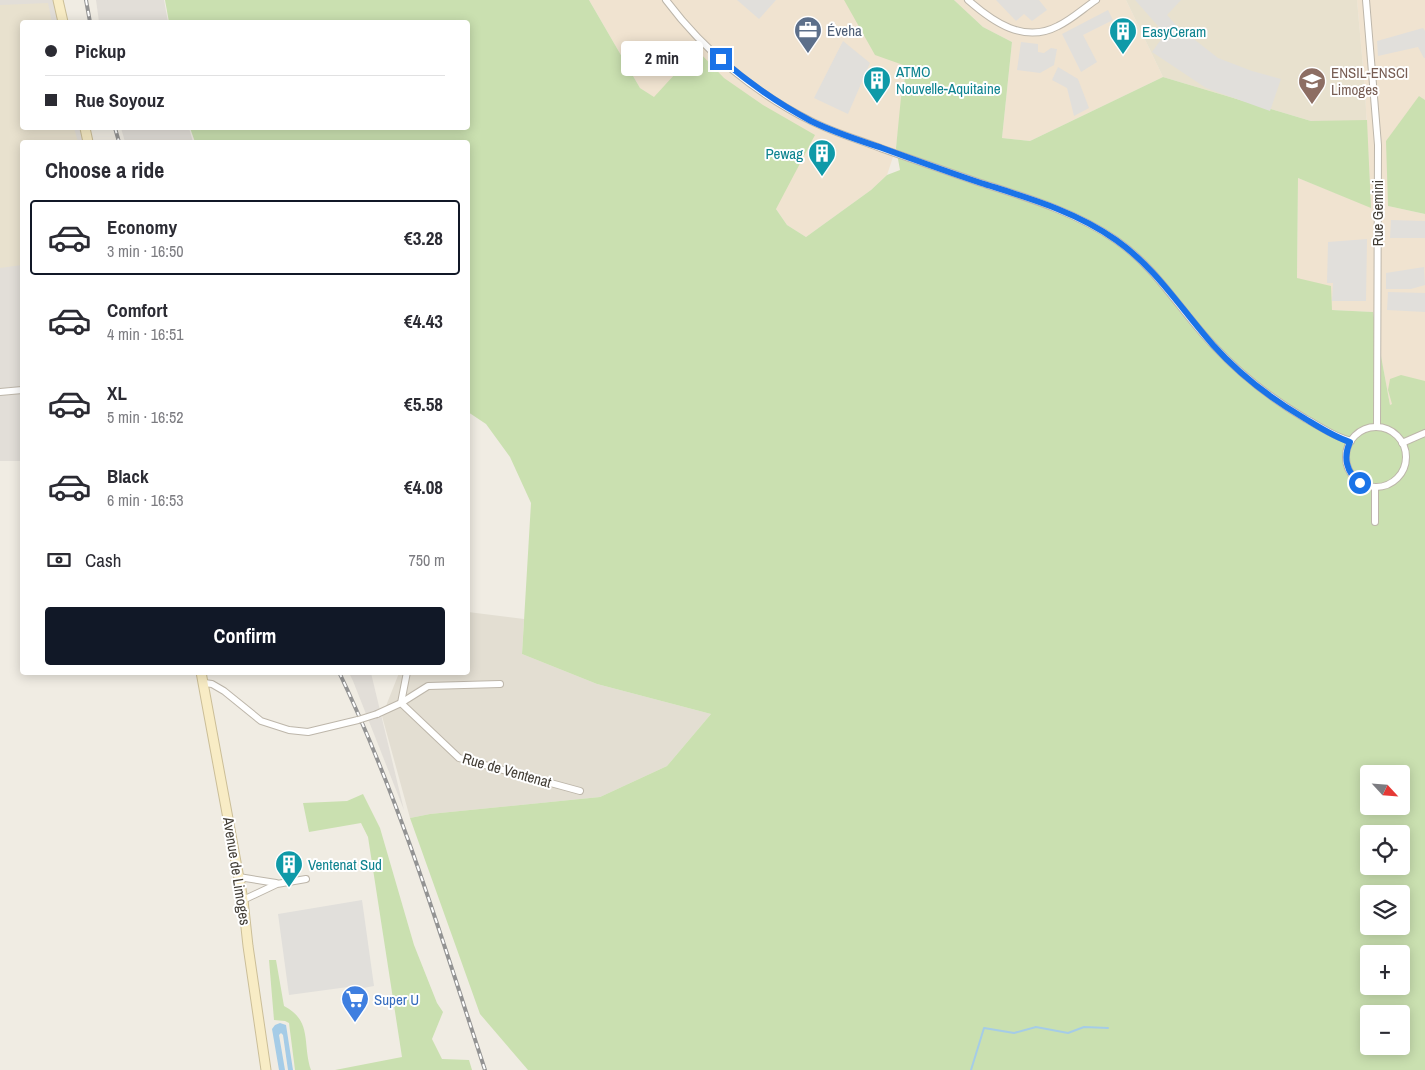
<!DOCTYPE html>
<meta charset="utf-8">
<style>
body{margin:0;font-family:"Archivo Narrow",sans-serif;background:#f2f2f3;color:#2b2b33;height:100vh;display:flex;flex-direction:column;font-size:19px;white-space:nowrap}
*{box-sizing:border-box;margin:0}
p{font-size:16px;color:#7c7c81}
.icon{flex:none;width:28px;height:28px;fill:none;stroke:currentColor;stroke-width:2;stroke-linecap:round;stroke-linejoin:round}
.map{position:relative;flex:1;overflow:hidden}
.panel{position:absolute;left:20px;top:140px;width:450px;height:535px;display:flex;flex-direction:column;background:#fff;border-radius:5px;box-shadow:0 2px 12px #0003}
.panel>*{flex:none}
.hud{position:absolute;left:20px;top:20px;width:450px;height:110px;border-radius:5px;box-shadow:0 2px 12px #0003;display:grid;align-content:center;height:110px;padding:0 25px;background:#fff}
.needle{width:32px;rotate:116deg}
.buttons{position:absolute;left:1360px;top:765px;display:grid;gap:10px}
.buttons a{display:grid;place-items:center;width:50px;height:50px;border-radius:5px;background:#fff;box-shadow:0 2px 12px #0003;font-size:25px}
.end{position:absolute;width:22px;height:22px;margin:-11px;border:6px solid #1a73e8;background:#fff;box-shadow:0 0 0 2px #fff}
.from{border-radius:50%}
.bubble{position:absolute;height:35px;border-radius:5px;background:#fff;box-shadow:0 2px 12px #0003;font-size:16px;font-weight:700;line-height:35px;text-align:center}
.hud b{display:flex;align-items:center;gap:18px;height:48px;font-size:19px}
.hud b+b{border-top:1px solid #e1e1e2}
.hud i{width:12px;height:12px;background:#2b2b33}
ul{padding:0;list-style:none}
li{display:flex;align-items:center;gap:15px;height:75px;margin:0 10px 8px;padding:0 15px;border:2px solid transparent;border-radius:5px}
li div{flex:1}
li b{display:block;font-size:19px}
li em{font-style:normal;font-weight:700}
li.selected{border-color:#111827}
li>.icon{width:45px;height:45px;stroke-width:1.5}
h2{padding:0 25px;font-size:22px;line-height:60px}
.pay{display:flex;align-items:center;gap:12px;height:55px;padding:0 25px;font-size:19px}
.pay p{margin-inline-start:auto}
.action{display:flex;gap:10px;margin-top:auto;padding:10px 25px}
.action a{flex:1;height:58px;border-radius:5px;background:#111827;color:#fff;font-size:20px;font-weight:700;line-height:58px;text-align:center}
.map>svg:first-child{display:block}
.residential{fill:#e3ded2}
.commercial{fill:#f0e3d0}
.industrial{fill:#e2ded8}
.education{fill:#e8e1ce}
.green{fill:#cae0b0;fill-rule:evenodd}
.parking{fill:#e1dfdb}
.water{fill:#a5cce7}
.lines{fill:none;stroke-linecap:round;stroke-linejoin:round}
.stream{stroke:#a5cce7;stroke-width:2}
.street-casing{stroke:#bdb6aa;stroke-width:8}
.secondary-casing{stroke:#cbbe97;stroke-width:11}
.street{stroke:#fff;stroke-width:6}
.secondary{stroke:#f8ecc5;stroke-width:9}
.rail-casing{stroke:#939393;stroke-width:4}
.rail{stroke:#fff;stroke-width:2;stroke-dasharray:5.5;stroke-linecap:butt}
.street-bridge-casing{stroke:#bdb6aa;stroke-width:8;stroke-linecap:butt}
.street-bridge{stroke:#fff;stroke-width:6}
.route{stroke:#1a73e8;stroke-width:6}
.labels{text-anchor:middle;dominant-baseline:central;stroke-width:4;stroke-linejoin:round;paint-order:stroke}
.service-label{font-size:15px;fill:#4e5e75;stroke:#fff;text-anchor:start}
.culture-label{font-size:15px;fill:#0d838f;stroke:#fff;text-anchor:start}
.education-label{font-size:15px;fill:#785e54;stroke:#fff;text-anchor:start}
.street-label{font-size:15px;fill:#413c34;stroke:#fff}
.shop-label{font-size:15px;fill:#366cbe;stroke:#fff;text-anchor:start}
</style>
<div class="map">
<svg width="1425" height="1070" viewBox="0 0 1425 1070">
<rect width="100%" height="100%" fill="#f0ece3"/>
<path class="residential" d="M 468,612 L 524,619 L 522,654 L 597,684 L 711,714 L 667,766 L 600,797 L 430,814 L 410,818 L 382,716 L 399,673 L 468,672 Z"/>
<g class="commercial">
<path d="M 589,0 L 919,0 L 906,66 L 896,148 L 887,175 L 871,190 L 806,237 L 787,225 L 739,154 L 640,88 Z"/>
<path d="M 954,0 L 1126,0 L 1163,77 L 1030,141 L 1002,138 L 1012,42 L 983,27 Z"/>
<path d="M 1357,0 L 1425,0 L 1425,100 L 1419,96 L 1388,206 L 1425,214 L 1425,399 L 1390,405 L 1373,312 L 1332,310 L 1297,278 L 1298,178 L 1371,207 L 1365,90 Z"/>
</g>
<g class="industrial">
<path d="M 0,0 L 54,0 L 59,22 L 22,22 L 22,128 L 82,128 L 84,142 L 22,142 L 22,461 L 0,461 Z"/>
<path d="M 96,0 L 164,0 L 168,22 L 99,22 Z"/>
<path d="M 121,128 L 189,128 L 193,142 L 125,142 Z"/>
<path d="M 349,673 L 371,673 L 404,810 L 353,681 Z"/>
</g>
<g class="education">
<path d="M 1126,0 L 1357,0 L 1365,90 L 1371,208 L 1311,121 L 1163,77 Z"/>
<path d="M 48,3 L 52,22 L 22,22 L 22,128 L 74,128 L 78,142 L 22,142 L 22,265 L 0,268 L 0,5 Z"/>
</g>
<g class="green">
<path d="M 165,0 L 589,0 L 640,88 L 654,97 L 697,50 L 724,78 L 763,105 L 815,135 L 776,209 L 787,225 L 806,237 L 871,190 L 887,175 L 900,170 L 896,148 L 902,87 L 904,85 L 906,66 L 875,55 L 844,0 L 954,0 L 983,27 L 1012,42 L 1002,138 L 1030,141 L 1163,77 L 1311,121 L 1367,120 L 1371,208 L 1298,178 L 1297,278 L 1331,286 L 1332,310 L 1373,312 L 1390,405 L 1392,404 L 1388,390 L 1390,379 L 1401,375 L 1425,381 L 1425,1070 L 528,1070 L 480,1014 L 410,818 L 430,814 L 600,797 L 667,766 L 711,714 L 597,684 L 522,654 L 531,503 L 510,457 L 486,424 L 468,412 L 468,142 L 195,142 L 190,128 L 468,128 L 468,22 L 169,22 ZM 1369,774 L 1401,774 L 1401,806 L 1369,806 ZM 1369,834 L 1401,834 L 1401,866 L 1369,866 ZM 1369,894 L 1401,894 L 1401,926 L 1369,926 ZM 1369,954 L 1401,954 L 1401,986 L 1369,986 ZM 1369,1014 L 1401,1014 L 1401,1046 L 1369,1046 Z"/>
<path d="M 1419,96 L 1425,100 L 1425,214 L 1388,206 L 1386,141 Z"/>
<path d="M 363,794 L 380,828 L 414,945 L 437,1003 L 443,1012 L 432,1039 L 442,1059 L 469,1060 L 472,1070 L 335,1070 L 402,1057 L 368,837 L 361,823 L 309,832 L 303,803 L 347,801 Z"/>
<path d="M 269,960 L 276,960 L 284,1006 C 313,1021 302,1044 311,1070 L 295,1070 L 289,1023 L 285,1021 L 274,1020 Z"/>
</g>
<g class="parking">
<path d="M 737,0 L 776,0 L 759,19 Z"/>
<path d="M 996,0 L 1039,0 L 1047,10 L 1032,21 L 1024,14 L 1016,21 Z"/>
<path d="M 1135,0 L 1181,0 L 1167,15 L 1176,25 L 1218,58 L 1252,71 L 1281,79 L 1270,111 L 1206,88 L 1152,52 L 1165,34 Z"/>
<path d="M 1108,10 L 1113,20 L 1083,35 L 1097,62 L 1081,72 L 1062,34 Z"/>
<path d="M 1423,28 L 1425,31 L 1425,58 L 1424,58 L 1418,47 L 1378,56 L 1377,41 Z"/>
<path d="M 843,41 L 870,63 L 848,114 L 814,98 Z"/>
<path d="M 1021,42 L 1038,44 L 1038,52 L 1044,53 L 1051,48 L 1057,49 L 1054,65 L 1040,73 L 1017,70 Z"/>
<path d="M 1058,67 L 1078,79 L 1089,108 L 1074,116 L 1067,88 L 1052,80 Z"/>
<path d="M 1391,220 L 1425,221 L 1425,238 L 1390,238 Z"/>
<path d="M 1367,239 L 1366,301 L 1332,301 L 1333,283 L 1327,283 L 1328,242 Z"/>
<path d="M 1424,267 L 1425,285 L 1411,289 L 1386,289 L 1386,273 Z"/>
<path d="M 1388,292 L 1425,293 L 1425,312 L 1387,310 Z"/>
<path d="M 362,900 L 374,986 L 352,990 L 348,987 L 289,995 L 278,914 Z"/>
</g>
<path class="water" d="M 280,1023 L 286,1025 L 293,1070 L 288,1070 L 283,1035 L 281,1033 L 279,1035 L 285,1070 L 279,1070 L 272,1029 L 275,1025 Z"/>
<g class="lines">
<path class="stream" d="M 971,1070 L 984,1028 L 1014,1033 L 1036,1027 L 1068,1033 L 1084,1027 L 1108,1028"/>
<g class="street-casing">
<g id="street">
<path d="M 666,0 C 704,51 756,94 813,122 C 835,133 860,140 883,149 C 915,160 946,171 978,182 C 1025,197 1074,211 1116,240 C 1158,269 1180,311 1215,347 C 1242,376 1272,399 1306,419 C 1321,427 1334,437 1351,441"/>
<path d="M 968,0 C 993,22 1024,44 1058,26 C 1071,20 1084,8 1096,0"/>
<path d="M 1366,0 L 1378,145 L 1377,427"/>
<path d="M 0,392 L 22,390"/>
<circle cx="1376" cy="457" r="30"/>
<path d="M 1402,443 L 1425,433"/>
<path d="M 1375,487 L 1375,522"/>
<path d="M 204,683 L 212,684 L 224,691 L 261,721 L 289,730 L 308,732 L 358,720"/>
<path d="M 401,703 L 428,686 L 500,684"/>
<path d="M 401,703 L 407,672"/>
<path d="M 377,714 L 401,703 L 459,758 L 580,791"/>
<path d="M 239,877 L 276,883"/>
<path d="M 243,900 L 277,884 L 306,879"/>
</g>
</g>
<g class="secondary-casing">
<g id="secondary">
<path d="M 58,0 L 63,22"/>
<path d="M 85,128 L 88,142"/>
<path d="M 201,672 L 243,900 L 248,946 L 266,1070"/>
</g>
</g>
<use href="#street" class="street"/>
<use href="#secondary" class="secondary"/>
<g class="rail-casing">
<g id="rail">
<path d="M 86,0 L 90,22"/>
<path d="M 115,128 L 119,142"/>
<path d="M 339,672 C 400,800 441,936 485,1070"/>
</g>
</g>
<use href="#rail" class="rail"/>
<g class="street-bridge-casing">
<path id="street-bridge" d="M 358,720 L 377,714"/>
</g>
<use href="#street-bridge" class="street-bridge"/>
</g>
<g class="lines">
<path class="route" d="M 721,59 C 749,83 779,104 811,121 C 833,132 858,140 882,148 C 915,160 948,172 981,183 C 1028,198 1075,211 1116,240 C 1156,268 1181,309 1213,345 C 1239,374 1270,398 1304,418 C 1319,427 1334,437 1350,442 C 1343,457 1346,472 1360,483"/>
</g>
<defs>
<g id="office-pin" transform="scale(1.4375)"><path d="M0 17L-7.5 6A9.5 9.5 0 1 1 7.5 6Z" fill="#5c6f8a" stroke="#fff"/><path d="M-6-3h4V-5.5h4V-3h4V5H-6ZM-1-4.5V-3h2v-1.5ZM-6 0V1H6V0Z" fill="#fff"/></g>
<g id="building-pin" transform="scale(1.4375)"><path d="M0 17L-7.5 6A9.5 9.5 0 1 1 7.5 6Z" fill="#0f9aa8" stroke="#fff"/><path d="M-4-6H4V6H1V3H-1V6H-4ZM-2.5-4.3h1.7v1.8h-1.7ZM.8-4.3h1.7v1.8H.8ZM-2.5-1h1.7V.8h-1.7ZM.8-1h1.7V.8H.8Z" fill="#fff"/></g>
<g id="university-pin" transform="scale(1.4375)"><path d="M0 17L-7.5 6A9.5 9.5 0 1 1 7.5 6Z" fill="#8d6e63" stroke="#fff"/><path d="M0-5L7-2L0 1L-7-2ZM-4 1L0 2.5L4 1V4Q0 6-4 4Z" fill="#fff"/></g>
<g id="supermarket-pin" transform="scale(1.4375)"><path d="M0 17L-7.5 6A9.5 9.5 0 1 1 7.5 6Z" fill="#3f7fe0" stroke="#fff"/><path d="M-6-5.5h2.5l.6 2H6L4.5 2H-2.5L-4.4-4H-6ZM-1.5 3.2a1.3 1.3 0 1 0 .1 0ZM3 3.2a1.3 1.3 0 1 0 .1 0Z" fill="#fff"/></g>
</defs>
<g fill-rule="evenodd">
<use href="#office-pin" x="808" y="30"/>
<use href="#building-pin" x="1123" y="31"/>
<use href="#building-pin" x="877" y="80"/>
<use href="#university-pin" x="1312" y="81"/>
<use href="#building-pin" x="822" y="153"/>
<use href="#building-pin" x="289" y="864"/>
<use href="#supermarket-pin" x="355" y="999"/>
</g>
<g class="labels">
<g class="service-label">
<text x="827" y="30">Éveha</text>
</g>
<g class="culture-label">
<text x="1142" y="31">EasyCeram</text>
<text x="896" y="71">ATMO<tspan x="896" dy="17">Nouvelle-Aquitaine</tspan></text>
<text x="803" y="153" text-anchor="end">Pewag</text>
<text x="308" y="864">Ventenat Sud</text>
</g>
<g class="education-label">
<text x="1331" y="72">ENSIL-ENSCI<tspan x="1331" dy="17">Limoges</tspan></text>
</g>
<g class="street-label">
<text transform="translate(1377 213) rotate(-90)">Rue Gemini</text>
<text transform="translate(507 770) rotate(16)">Rue de Ventenat</text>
<text transform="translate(237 871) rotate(81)">Avenue de Limoges</text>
</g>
<g class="shop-label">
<text x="374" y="999">Super U</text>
</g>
</g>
</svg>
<div class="buttons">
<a><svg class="needle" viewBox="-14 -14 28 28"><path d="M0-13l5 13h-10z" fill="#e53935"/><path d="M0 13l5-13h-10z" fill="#7c7c81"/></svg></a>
<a><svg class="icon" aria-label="locate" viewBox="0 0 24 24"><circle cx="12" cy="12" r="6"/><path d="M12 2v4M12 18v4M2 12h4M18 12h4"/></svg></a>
<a><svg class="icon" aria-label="layers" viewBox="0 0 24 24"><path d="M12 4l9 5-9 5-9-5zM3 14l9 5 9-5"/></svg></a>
<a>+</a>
<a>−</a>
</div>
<i class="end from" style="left:1360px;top:483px"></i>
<i class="end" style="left:721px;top:59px"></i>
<div class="bubble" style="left:621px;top:41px;width:82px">2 min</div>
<div class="hud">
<b><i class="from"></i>Pickup</b>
<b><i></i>Rue Soyouz</b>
</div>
<section class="panel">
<h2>Choose a ride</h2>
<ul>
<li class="selected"><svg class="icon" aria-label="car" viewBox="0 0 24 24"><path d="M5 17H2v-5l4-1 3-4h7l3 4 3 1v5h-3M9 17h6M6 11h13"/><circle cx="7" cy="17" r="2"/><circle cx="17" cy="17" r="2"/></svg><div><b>Economy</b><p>3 min · 16:50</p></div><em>€3.28</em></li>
<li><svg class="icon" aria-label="car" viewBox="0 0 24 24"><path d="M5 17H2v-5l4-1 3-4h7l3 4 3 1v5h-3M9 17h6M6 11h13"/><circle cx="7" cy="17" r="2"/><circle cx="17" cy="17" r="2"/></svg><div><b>Comfort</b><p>4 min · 16:51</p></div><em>€4.43</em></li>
<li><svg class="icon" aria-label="car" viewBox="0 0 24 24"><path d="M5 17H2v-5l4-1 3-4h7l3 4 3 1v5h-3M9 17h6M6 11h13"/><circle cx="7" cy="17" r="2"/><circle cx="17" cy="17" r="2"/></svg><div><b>XL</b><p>5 min · 16:52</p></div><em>€5.58</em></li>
<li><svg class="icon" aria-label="car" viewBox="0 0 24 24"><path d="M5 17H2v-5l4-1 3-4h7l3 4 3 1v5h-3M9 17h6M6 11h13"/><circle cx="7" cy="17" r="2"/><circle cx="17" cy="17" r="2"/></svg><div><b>Black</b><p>6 min · 16:53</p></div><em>€4.08</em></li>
</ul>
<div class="pay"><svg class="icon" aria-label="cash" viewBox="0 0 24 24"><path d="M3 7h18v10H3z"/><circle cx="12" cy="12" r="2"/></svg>Cash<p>750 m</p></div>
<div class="action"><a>Confirm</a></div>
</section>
</div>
